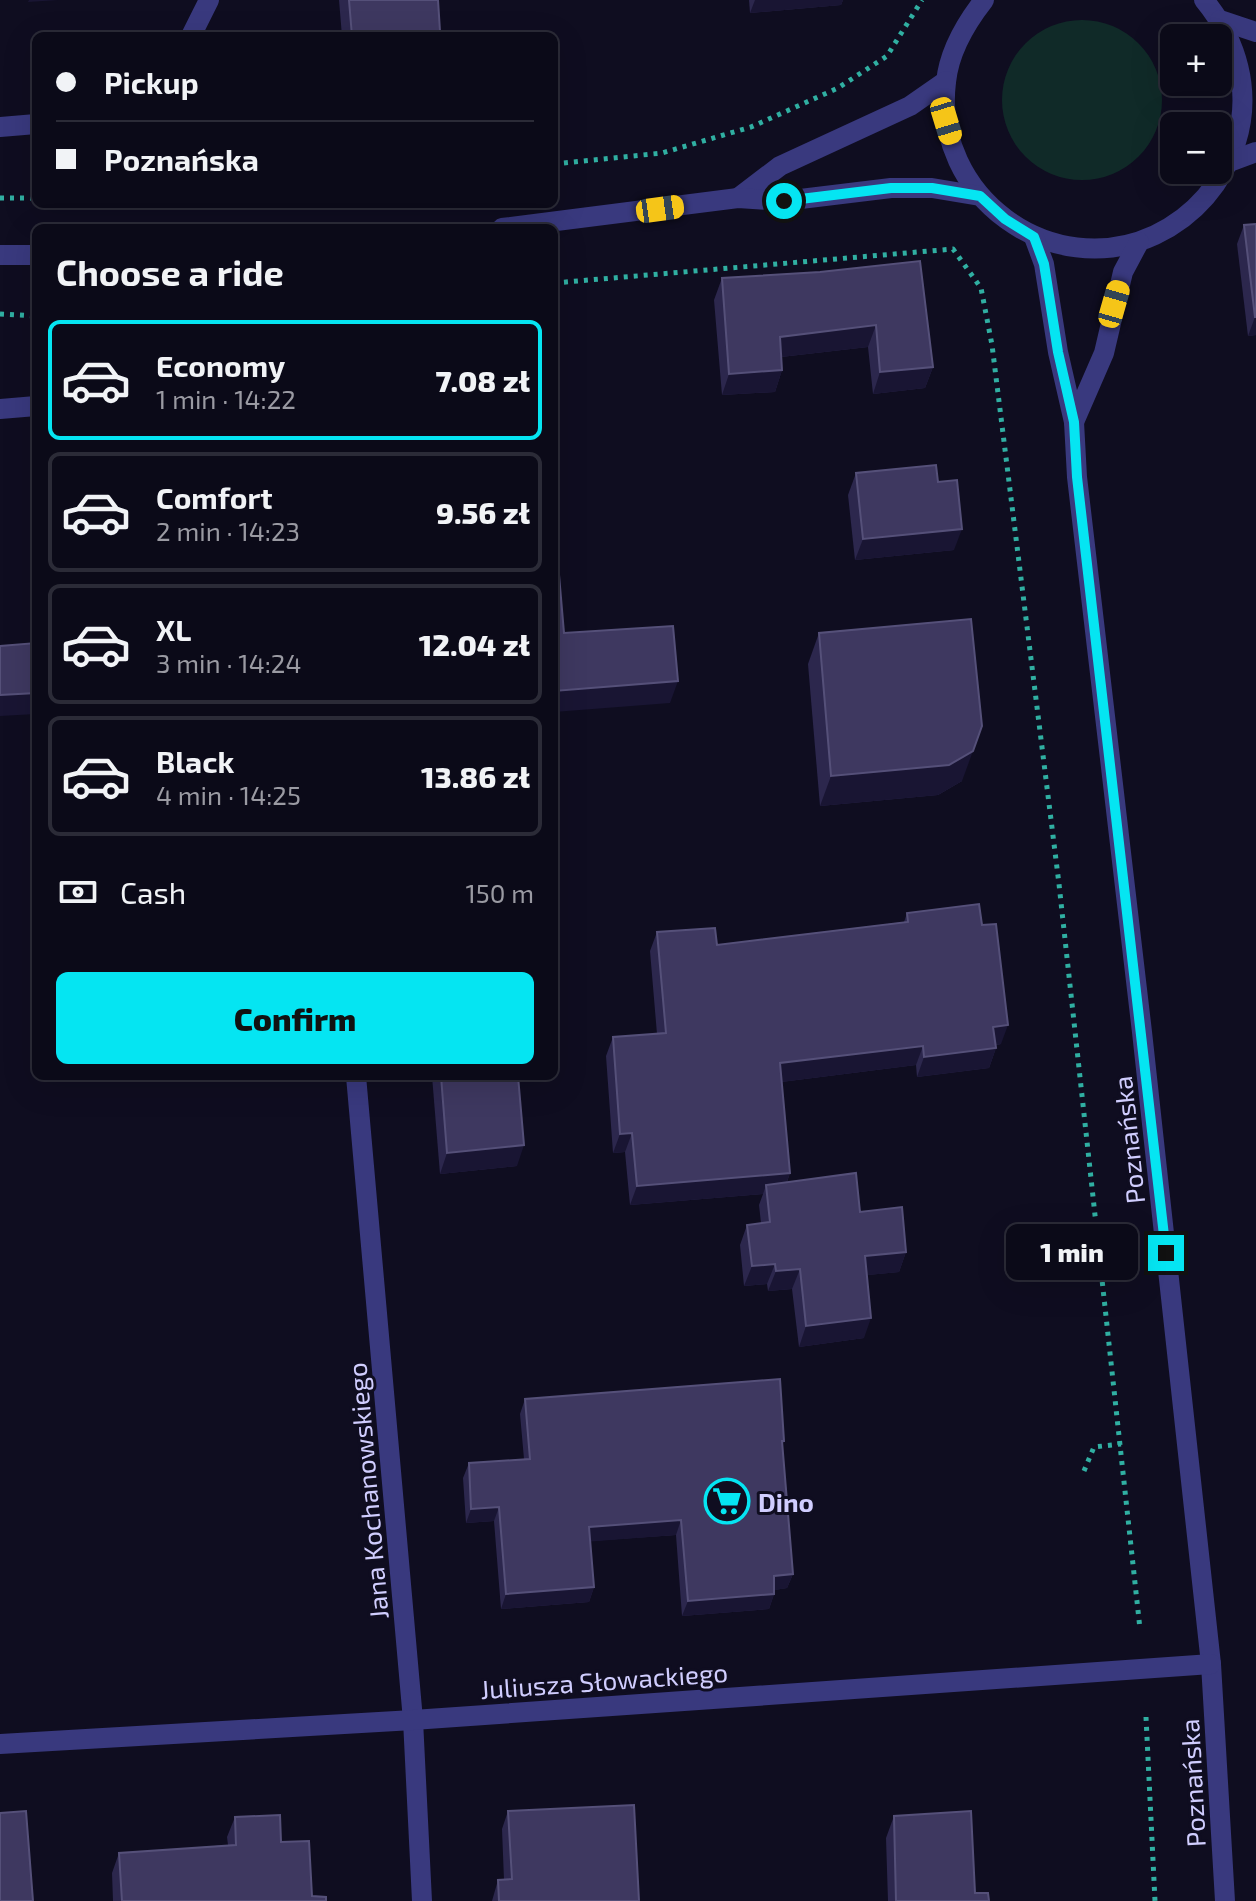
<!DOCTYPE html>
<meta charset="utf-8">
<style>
body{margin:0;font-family:"Exo 2",sans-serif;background:#191825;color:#f1f3f6;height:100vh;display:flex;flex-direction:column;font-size:30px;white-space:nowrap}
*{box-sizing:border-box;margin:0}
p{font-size:26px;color:#9a9aa2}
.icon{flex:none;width:44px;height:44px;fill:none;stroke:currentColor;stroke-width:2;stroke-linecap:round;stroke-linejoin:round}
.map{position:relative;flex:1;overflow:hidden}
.drawer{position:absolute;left:32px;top:224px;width:526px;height:856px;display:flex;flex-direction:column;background:#0b0a18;border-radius:12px;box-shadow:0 8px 32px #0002,0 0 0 2px #2b2b37}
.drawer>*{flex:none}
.hud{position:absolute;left:32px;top:32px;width:526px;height:176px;border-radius:12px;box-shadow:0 8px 32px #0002,0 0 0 2px #2b2b37;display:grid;align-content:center;height:176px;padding:0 24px;background:#0b0a18}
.buttons{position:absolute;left:1160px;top:24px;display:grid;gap:16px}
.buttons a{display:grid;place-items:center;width:72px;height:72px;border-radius:12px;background:#0b0a18;box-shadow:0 8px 32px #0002,0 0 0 2px #2b2b37;font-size:40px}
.end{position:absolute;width:36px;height:36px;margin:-18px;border:10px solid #05e5f2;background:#111;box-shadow:0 0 0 4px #111}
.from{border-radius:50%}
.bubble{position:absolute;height:56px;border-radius:12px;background:#0b0a18;box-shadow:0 8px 32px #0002,0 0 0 2px #2b2b37;font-size:26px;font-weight:800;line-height:56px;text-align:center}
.car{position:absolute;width:24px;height:48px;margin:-24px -12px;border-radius:10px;box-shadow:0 0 6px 2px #0007;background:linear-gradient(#f5c518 24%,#345 0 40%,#f5c518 0 76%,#345 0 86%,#f5c518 0)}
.hud b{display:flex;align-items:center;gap:28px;height:76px;font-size:30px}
.hud b+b{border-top:2px solid #2b2b37}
.hud i{width:20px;height:20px;background:#f1f3f6}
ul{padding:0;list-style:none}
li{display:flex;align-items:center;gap:24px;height:120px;margin:0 16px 12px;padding:0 8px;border:4px solid #2b2b37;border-radius:12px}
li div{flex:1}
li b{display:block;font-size:30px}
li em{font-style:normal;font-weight:800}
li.active{border-color:#05e5f2}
li>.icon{width:72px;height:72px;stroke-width:1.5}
h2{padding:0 24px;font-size:36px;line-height:96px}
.pay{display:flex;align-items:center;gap:20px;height:88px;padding:0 24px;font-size:30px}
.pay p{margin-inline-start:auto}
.primary-button{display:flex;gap:16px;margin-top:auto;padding:16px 24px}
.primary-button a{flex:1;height:92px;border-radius:12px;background:#05e5f2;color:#111;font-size:32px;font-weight:800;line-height:92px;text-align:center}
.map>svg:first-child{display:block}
.green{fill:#102a28}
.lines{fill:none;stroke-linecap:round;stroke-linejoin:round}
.path{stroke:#30afa2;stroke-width:5;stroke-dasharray:4 6;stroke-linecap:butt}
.minor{stroke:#39397e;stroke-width:20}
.wall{fill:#2c274d}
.shaded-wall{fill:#191533}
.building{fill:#3e3860;stroke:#555079;stroke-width:2}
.route{stroke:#05e5f2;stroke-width:10}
.labels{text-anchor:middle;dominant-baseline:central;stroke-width:6;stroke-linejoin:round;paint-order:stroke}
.street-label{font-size:26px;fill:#d0cdfe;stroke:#0f0d20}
.poi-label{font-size:26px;font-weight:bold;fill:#d0cdfe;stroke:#0f0d20;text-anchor:start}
</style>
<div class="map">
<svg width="1256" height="1901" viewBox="0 0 1256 1901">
<rect width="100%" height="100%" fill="#0f0d20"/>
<circle class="green" cx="1082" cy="100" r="80"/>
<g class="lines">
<g class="path">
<path d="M 554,164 L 662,153 L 751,127 L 838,88 L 887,56 L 922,0"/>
<path d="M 0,198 L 36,198"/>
<path d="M 554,283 L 953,249 L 981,288 L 992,345 L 1059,884 L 1140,1629"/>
<path d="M 0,314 L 36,316"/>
<path d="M 1084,1471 L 1094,1447 L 1121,1444"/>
<path d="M 1146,1717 L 1155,1901"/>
</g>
<g class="minor">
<path d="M 984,0 C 966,23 949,52 946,82 C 932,196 1051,283 1155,235 C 1195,216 1223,183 1236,142 C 1252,91 1237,40 1204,0"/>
<path d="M 1220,20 L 1256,32"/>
<path d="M 191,36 L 209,0"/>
<path d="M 0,127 L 36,124"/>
<path d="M 1229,162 L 1256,152"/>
<path d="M 738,198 L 780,166 L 910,106 L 946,81"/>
<path d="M 502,228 L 738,198 L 784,201 L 891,188 L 932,188 L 980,196"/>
<path d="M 1034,237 L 1044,264 L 1058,352 L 1074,422 L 1077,477 L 1142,1032 L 1211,1664 L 1225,1901"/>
<path d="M 0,255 L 36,255"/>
<path d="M 0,409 L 36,406"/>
<path d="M 1074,422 L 1104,353 L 1123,272 L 1139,242"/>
<path d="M 356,1076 L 413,1720 L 422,1901"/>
<path d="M 0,1744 L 413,1720 L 1211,1664"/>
</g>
</g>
<g class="wall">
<path d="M 339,0 L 438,0 L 439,36 L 342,36 Z"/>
<path d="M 749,0 L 843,0 L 841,5 L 750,13 Z"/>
<path d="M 1256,224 L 1256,335 L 1248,336 L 1237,244 L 1244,225 Z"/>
<path d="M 820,272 L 933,367 L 925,388 L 873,394 L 868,347 L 781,357 L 782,370 L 775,392 L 722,395 L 714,300 L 722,278 Z"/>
<path d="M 856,473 L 954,550 L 855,560 L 848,495 Z"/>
<path d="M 819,633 L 962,781 L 938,795 L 820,806 L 808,664 Z"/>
<path d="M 907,913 L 1001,1044 L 996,1045 L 996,1048 L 989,1068 L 917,1077 L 916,1065 L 781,1082 L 790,1173 L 787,1182 L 860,1212 L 906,1252 L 899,1272 L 867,1275 L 864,1338 L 799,1347 L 792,1289 L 768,1291 L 767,1284 L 744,1286 L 740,1245 L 747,1225 L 761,1223 L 759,1205 L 763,1194 L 630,1205 L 625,1152 L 613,1153 L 606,1056 L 613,1037 L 657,1034 L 650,951 L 657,932 L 717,945 L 904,922 Z"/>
<path d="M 432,1076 L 518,1076 L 517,1166 L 440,1174 Z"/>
<path d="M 525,1399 L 784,1441 L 782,1446 L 793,1574 L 787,1588 L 774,1590 L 774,1594 L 769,1609 L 682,1616 L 676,1535 L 590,1541 L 594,1587 L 589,1602 L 501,1609 L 494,1521 L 466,1523 L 463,1478 L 469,1463 L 524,1459 L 520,1414 Z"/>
<path d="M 508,1811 L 639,1901 L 492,1901 L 498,1880 L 504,1880 L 502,1829 Z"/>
<path d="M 894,1816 L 975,1893 L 989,1901 L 888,1901 L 886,1838 Z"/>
<path d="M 235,1817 L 281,1842 L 312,1896 L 326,1901 L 113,1901 L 112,1873 L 119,1853 L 228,1845 L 227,1837 Z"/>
</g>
<g class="shaded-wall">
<path d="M 29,0 L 58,0 L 28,2 Z"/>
<path d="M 755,0 L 843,0 L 841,5 L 750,13 Z"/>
<path d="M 440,31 L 439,36 L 379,36 Z"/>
<path d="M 1255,317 L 1256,317 L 1256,335 L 1248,336 Z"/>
<path d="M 876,325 L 868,347 L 772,358 L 780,337 Z"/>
<path d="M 933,367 L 925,388 L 873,394 L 880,372 Z"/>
<path d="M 782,370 L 775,392 L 722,395 L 729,374 Z"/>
<path d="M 962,529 L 954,550 L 855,560 L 863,539 Z"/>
<path d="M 678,681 L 670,703 L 554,712 L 554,691 Z"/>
<path d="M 36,693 L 36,714 L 0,716 L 0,695 Z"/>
<path d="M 973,751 L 962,781 L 938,795 L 820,806 L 831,776 Z"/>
<path d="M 1008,1025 L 1001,1044 L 986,1046 L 993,1027 Z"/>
<path d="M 923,1046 L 916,1065 L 773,1083 L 780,1063 Z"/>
<path d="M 996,1048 L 989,1068 L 917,1077 L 924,1057 Z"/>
<path d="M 632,1133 L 625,1152 L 613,1153 L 620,1134 Z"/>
<path d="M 524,1145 L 517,1166 L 440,1174 L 447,1153 Z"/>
<path d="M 790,1173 L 783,1192 L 766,1185 L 763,1194 L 630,1205 L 637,1186 Z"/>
<path d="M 906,1252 L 899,1272 L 858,1276 L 865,1256 Z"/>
<path d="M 775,1264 L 767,1284 L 744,1286 L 752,1266 Z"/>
<path d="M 800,1269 L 792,1289 L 768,1291 L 776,1271 Z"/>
<path d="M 871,1318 L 864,1338 L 799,1347 L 806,1326 Z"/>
<path d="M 499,1507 L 494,1521 L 466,1523 L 471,1509 Z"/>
<path d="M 681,1520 L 676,1535 L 584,1542 L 589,1527 Z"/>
<path d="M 793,1574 L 787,1588 L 769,1591 L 774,1576 Z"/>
<path d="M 594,1587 L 589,1602 L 501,1609 L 506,1594 Z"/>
<path d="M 774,1594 L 769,1609 L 682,1616 L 688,1601 Z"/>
</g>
<g class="building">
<path d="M 349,0 L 438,0 L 440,31 L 379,36 L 352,36 Z"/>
<path d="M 1256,224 L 1256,317 L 1255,317 L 1244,225 Z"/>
<path d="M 920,261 L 933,367 L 880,372 L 876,325 L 780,337 L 782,370 L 729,374 L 722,278 L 820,272 Z"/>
<path d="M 936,465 L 938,482 L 957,480 L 962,529 L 863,539 L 856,473 Z"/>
<path d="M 554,516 L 564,633 L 673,626 L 678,681 L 554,691 Z"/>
<path d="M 971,619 L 982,726 L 973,751 L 949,765 L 831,776 L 819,633 Z"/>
<path d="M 36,643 L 36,693 L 0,695 L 0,646 Z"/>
<path d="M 979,904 L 982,925 L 996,924 L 1008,1025 L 993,1027 L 996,1048 L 924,1057 L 923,1046 L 780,1063 L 790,1173 L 637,1186 L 632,1133 L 620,1134 L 613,1037 L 666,1033 L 657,932 L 715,928 L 717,945 L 908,922 L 907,913 Z"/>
<path d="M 441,1076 L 518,1076 L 524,1145 L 447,1153 Z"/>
<path d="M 856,1173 L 860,1212 L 902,1207 L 906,1252 L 865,1256 L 871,1318 L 806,1326 L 800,1269 L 776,1271 L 775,1264 L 752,1266 L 747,1225 L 770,1222 L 766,1185 Z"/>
<path d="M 780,1379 L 784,1441 L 782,1441 L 793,1574 L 774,1576 L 774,1594 L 688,1601 L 681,1520 L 589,1527 L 594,1587 L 506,1594 L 499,1507 L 471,1509 L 469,1463 L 530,1459 L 525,1399 Z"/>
<path d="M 634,1805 L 639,1901 L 499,1901 L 498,1880 L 512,1879 L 508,1811 Z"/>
<path d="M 26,1811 L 33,1901 L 0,1901 L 0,1813 Z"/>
<path d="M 971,1811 L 975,1893 L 988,1893 L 989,1901 L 896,1901 L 894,1816 Z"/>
<path d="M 280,1815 L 281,1842 L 309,1841 L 312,1896 L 326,1897 L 326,1901 L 122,1901 L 119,1853 L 236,1845 L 235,1817 Z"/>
</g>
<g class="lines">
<path class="route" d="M 784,201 L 891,188 L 932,188 L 980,196 L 1005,219 L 1034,237 L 1044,264 L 1058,352 L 1074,422 L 1077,477 L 1166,1253"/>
</g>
<defs>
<g id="supermarket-ring" transform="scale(2.3)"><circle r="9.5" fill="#0f0d20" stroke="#05e5f2" stroke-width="1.5"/><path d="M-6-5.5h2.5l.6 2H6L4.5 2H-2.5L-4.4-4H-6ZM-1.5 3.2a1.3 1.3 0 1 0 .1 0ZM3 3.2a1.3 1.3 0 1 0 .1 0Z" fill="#05e5f2"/></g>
</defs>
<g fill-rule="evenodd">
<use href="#supermarket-ring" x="727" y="1501"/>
</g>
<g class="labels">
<g class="street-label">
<text transform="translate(1128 1140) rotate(-96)">Poznańska</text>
<text transform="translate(367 1491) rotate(-95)">Jana Kochanowskiego</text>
<text transform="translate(604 1680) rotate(-4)">Juliusza Słowackiego</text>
<text transform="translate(1192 1783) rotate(-93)">Poznańska</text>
</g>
<g class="poi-label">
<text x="758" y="1501">Dino</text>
</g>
</g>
</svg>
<div class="buttons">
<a>+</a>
<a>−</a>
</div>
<i class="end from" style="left:784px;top:201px"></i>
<i class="end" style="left:1166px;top:1253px"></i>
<div class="bubble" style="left:1006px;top:1224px;width:132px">1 min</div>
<i class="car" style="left:946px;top:121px;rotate:163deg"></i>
<i class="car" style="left:660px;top:209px;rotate:82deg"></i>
<i class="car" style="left:1114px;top:304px;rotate:16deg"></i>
<div class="hud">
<b><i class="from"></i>Pickup</b>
<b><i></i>Poznańska</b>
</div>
<section class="drawer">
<h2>Choose a ride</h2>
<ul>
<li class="active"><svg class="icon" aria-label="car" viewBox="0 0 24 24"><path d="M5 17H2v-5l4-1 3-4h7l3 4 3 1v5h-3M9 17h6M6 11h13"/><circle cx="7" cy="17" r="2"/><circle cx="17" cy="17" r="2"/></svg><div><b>Economy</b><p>1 min · 14:22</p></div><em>7.08 zł</em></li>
<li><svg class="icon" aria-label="car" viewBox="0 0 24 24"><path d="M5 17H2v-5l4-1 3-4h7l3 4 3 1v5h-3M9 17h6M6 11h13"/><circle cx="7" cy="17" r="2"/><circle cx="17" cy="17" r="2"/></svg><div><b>Comfort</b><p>2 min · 14:23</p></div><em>9.56 zł</em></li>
<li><svg class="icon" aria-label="car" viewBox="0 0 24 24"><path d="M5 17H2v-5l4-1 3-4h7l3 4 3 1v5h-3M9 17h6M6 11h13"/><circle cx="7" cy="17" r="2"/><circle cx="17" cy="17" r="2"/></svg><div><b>XL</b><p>3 min · 14:24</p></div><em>12.04 zł</em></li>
<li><svg class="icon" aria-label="car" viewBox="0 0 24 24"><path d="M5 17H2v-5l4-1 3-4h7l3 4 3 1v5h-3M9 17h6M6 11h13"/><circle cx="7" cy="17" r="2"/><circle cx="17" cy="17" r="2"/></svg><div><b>Black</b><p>4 min · 14:25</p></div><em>13.86 zł</em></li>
</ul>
<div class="pay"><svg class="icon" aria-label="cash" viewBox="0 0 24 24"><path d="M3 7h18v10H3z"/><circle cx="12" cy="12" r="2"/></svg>Cash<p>150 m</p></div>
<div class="primary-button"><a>Confirm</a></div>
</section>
</div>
